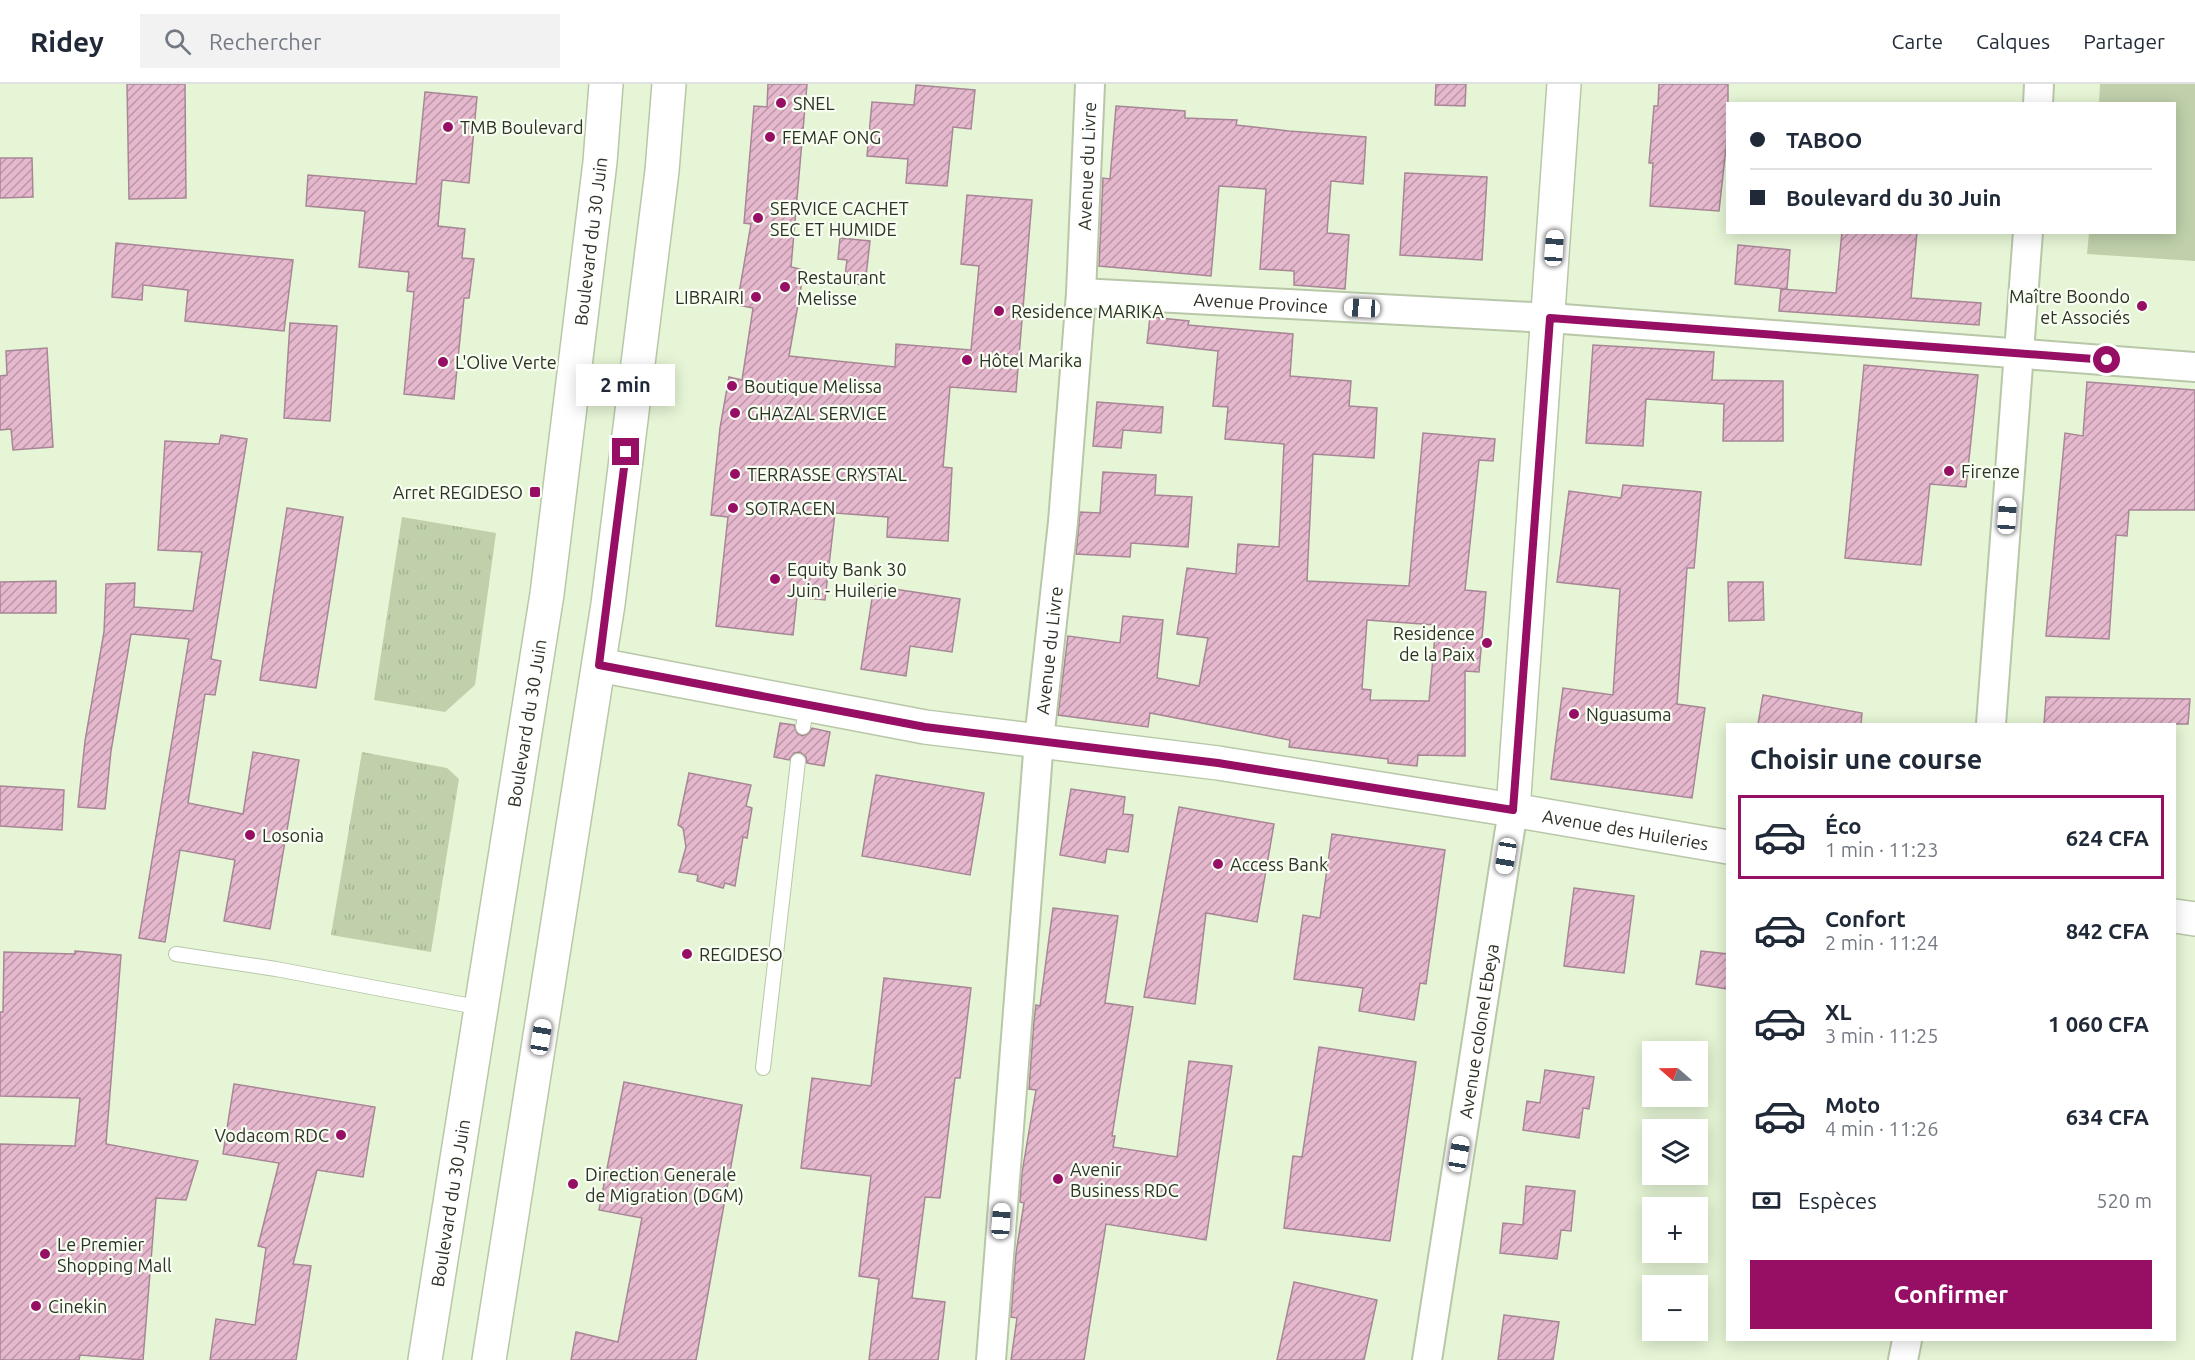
<!DOCTYPE html>
<html lang="fr">
<meta charset="utf-8">
<style>
body{margin:0;font-family:Ubuntu,sans-serif;background:#f2f2f3;color:#1f2937;height:100vh;display:flex;flex-direction:column;font-size:22px;white-space:nowrap}
*{box-sizing:border-box;margin:0}
p{font-size:20px;color:#747a83}
.icon{flex:none;width:33px;height:33px;fill:none;stroke:currentColor;stroke-width:2;stroke-linecap:round;stroke-linejoin:round}
.map{position:relative;flex:1;overflow:hidden}
.sheet{position:absolute;left:1726px;top:639px;width:450px;height:618px;display:flex;flex-direction:column;background:#fff;border-radius:0px;box-shadow:0 3px 15px #0003}
.sheet>*{flex:none}
.banner{position:absolute;left:1726px;top:18px;width:450px;height:132px;border-radius:0px;box-shadow:0 3px 15px #0003;display:grid;align-content:center;height:132px;padding:0 24px;background:#fff}
.needle{width:39px;rotate:290deg}
.buttons{position:absolute;left:1642px;top:957px;display:grid;gap:12px}
.buttons a{display:grid;place-items:center;width:66px;height:66px;border-radius:0px;background:#fff;box-shadow:0 3px 15px #0003;font-size:30px}
.end{position:absolute;width:27px;height:27px;margin:-14px;border:8px solid #960f65;background:#fff;box-shadow:0 0 0 3px #fff}
.from{border-radius:50%}
.bubble{position:absolute;height:42px;border-radius:0px;background:#fff;box-shadow:0 3px 15px #0003;font-size:20px;font-weight:600;line-height:42px;text-align:center}
.car{position:absolute;width:18px;height:36px;margin:-18px -9px;border-radius:8px;box-shadow:0 0 4px 2px #0007;background:linear-gradient(#fff 24%,#345 0 40%,#fff 0 76%,#345 0 86%,#fff 0)}
.banner b{display:flex;align-items:center;gap:21px;height:57px;font-size:22px}
.banner b+b{border-top:2px solid #e0e1e3}
.banner i{width:15px;height:15px;background:#1f2937}
ul{padding:0;list-style:none}
li{display:flex;align-items:center;gap:18px;height:84px;margin:0 12px 9px;padding:0 12px;border:3px solid transparent;border-radius:0px}
li div{flex:1}
li b{display:block;font-size:22px}
li em{font-style:normal;font-weight:600}
li.current{border-color:#960f65}
li>.icon{width:54px;height:54px;stroke-width:1.5}
h2{padding:0 24px;font-size:27px;line-height:72px}
.pay{display:flex;align-items:center;gap:15px;height:66px;padding:0 24px;font-size:22px}
.pay p{margin-inline-start:auto}
.action{display:flex;gap:12px;margin-top:auto;padding:12px 24px}
.action a{flex:1;height:69px;border-radius:0px;background:#960f65;color:#fff;font-size:24px;font-weight:600;line-height:69px;text-align:center}
header{display:flex;align-items:center;gap:36px;box-sizing:border-box;height:84px;padding:0 30px;background:#fff;border-bottom:2px solid #e0e1e3}
header strong{font-size:28px}
nav{display:flex;gap:33px;margin-inline-start:auto;font-size:21px}
.search{width:420px;height:54px;background:#f2f2f3;display:flex;align-items:center;gap:15px;box-sizing:border-box;padding:0 21px;border-radius:0px;color:#747a83;font-size:22px}
.map>svg:first-child{display:block}
.grass{fill:url(#grass-tufts)}
.park{fill:#bfd0ab}
.building{fill:url(#building-hatch);stroke:#a78796;stroke-width:1.5;fill-rule:evenodd}
.lines{fill:none;stroke-linecap:round;stroke-linejoin:round}
.service-casing{stroke:#b8c7a8;stroke-width:16}
.minor-casing{stroke:#b8c7a8;stroke-width:32}
.tertiary-casing{stroke:#b8c7a8;stroke-width:36}
.secondary-casing{stroke:#b8c7a8;stroke-width:36}
.primary-casing{stroke:#b8c7a8;stroke-width:36}
.service{stroke:#fff;stroke-width:14}
.minor{stroke:#fff;stroke-width:28}
.tertiary{stroke:#fff;stroke-width:33}
.secondary{stroke:#fff;stroke-width:33}
.primary{stroke:#fff;stroke-width:33}
.route{stroke:#960f65;stroke-width:8}
.poi-dot{fill:#960f65;stroke:#f8fff2;stroke-width:2}
.labels{text-anchor:middle;dominant-baseline:central;stroke-width:4.5;stroke-linejoin:round;paint-order:stroke}
.poi-label{font-size:18px;fill:#2d3226;stroke:#f8fff2;text-anchor:start}
.street-label{font-size:18px;fill:#2d3226;stroke:#f8fff2}
</style>
<header>
<strong>Ridey</strong>
<div class="search"><svg class="icon" aria-label="search" viewBox="0 0 24 24"><circle cx="10" cy="10" r="6"/><path d="M15 15l6 6"/></svg>Rechercher</div>
<nav><a>Carte</a><a>Calques</a><a>Partager</a></nav>
</header>
<div class="map">
<svg width="2195" height="1276" viewBox="0 0 2195 1276">
<defs>
<pattern id="grass-tufts" width="24" height="20" patternUnits="userSpaceOnUse" patternTransform="scale(1.5)"><rect width="24" height="20" fill="#bfd0ab"/><path d="M3 7l-1-3M5 7V3M7 7l1-3M15 17l-1-3M17 17v-4M19 17l1-3" fill="none" stroke="#a4b393"/></pattern>
<pattern id="building-hatch" width="6" height="6" patternUnits="userSpaceOnUse" patternTransform="scale(1.5)"><rect width="6" height="6" fill="#e6b8ce"/><path d="M-1 1l2-2M0 6l6-6M5 7l2-2" fill="none" stroke="#bb96a7"/></pattern>
</defs>
<rect width="100%" height="100%" fill="#e6f5d5"/>
<g class="grass">
<path d="M 402,433 L 496,449 L 475,601 L 445,628 L 374,616 Z"/>
<path d="M 362,668 L 447,684 L 459,695 L 431,868 L 331,851 Z"/>
</g>
<path class="park" d="M 2100,0 L 2195,0 L 2195,177 L 2087,170 L 2089,149 L 2175,148 L 2175,20 L 2099,19 Z"/>
<g class="building">
<path d="M 127,0 L 185,0 L 186,114 L 129,115 Z"/>
<path d="M 768,0 L 807,0 L 791,183 L 804,186 L 789,272 L 895,283 L 896,260 L 971,266 L 979,182 L 961,180 L 967,111 L 1032,116 L 1016,308 L 950,303 L 943,383 L 952,384 L 948,457 L 887,453 L 888,433 L 835,429 L 825,516 L 797,513 L 793,551 L 716,542 L 728,433 L 711,431 L 720,344 L 729,293 L 742,296 L 753,224 L 737,221 L 751,140 L 744,139 L 754,22 L 767,23 Z"/>
<path d="M 1436,0 L 1466,0 L 1465,22 L 1435,21 Z"/>
<path d="M 1659,0 L 1728,0 L 1728,46 L 1719,127 L 1650,122 L 1653,79 L 1649,79 L 1654,22 L 1658,22 Z"/>
<path d="M 916,1 L 975,6 L 971,45 L 953,43 L 947,102 L 906,99 L 908,75 L 867,72 L 872,18 L 914,21 Z"/>
<path d="M 425,8 L 477,13 L 469,99 L 442,96 L 438,142 L 465,145 L 462,174 L 474,175 L 469,214 L 464,214 L 454,315 L 404,310 L 414,208 L 407,207 L 409,188 L 359,183 L 365,127 L 306,122 L 308,91 L 416,100 Z"/>
<path d="M 1116,22 L 1185,27 L 1185,34 L 1237,36 L 1236,41 L 1289,47 L 1366,53 L 1363,100 L 1331,97 L 1327,149 L 1349,151 L 1345,205 L 1294,201 L 1294,187 L 1260,185 L 1266,105 L 1219,102 L 1211,192 L 1099,182 L 1103,94 L 1110,95 Z"/>
<path d="M 0,74 L 32,74 L 33,113 L 0,114 Z"/>
<path d="M 1405,89 L 1487,93 L 1482,176 L 1400,171 Z"/>
<path d="M 1842,148 L 1917,148 L 1911,214 L 1981,219 L 1979,241 L 1779,227 L 1781,205 L 1836,209 Z"/>
<path d="M 840,154 L 870,157 L 865,201 L 844,199 L 847,176 L 838,175 Z"/>
<path d="M 116,159 L 293,176 L 284,247 L 185,237 L 188,206 L 143,201 L 142,216 L 112,213 Z"/>
<path d="M 1738,161 L 1790,166 L 1787,205 L 1735,200 Z"/>
<path d="M 1150,233 L 1189,237 L 1188,241 L 1293,250 L 1290,292 L 1351,297 L 1349,322 L 1377,324 L 1374,374 L 1313,370 L 1307,497 L 1409,502 L 1423,349 L 1495,355 L 1493,377 L 1479,376 L 1465,506 L 1486,508 L 1479,588 L 1465,587 L 1465,672 L 1418,671 L 1417,682 L 1388,679 L 1388,675 L 1289,663 L 1290,656 L 1150,629 L 1148,643 L 1058,631 L 1068,552 L 1120,559 L 1123,532 L 1163,536 L 1157,594 L 1199,602 L 1208,554 L 1177,550 L 1187,484 L 1236,490 L 1238,460 L 1279,463 L 1284,360 L 1225,355 L 1228,323 L 1213,322 L 1218,267 L 1147,259 ZM 1367,536 L 1436,541 L 1429,617 L 1370,616 L 1371,606 L 1362,605 Z"/>
<path d="M 290,239 L 337,242 L 330,337 L 284,334 Z"/>
<path d="M 1593,261 L 1714,268 L 1712,296 L 1783,297 L 1783,357 L 1723,357 L 1724,320 L 1646,315 L 1643,362 L 1586,359 Z"/>
<path d="M 47,264 L 53,363 L 13,366 L 11,345 L 0,346 L 0,292 L 7,291 L 6,267 Z"/>
<path d="M 1864,281 L 1978,291 L 1966,403 L 1930,400 L 1921,481 L 1845,474 Z"/>
<path d="M 2087,298 L 2195,306 L 2195,426 L 2129,426 L 2127,452 L 2116,451 L 2109,555 L 2046,552 L 2065,349 L 2083,352 Z"/>
<path d="M 1097,318 L 1163,323 L 1161,349 L 1123,346 L 1121,364 L 1093,362 Z"/>
<path d="M 221,351 L 247,355 L 211,575 L 221,577 L 215,611 L 205,610 L 188,719 L 243,730 L 253,668 L 299,676 L 270,845 L 224,837 L 235,776 L 180,766 L 165,858 L 139,854 L 189,555 L 131,550 L 111,667 L 105,725 L 78,723 L 85,657 L 104,548 L 106,500 L 135,499 L 134,523 L 193,527 L 202,468 L 158,466 L 165,357 L 219,360 Z"/>
<path d="M 1103,388 L 1156,391 L 1155,411 L 1192,413 L 1188,463 L 1131,459 L 1130,473 L 1076,470 L 1080,428 L 1100,429 Z"/>
<path d="M 1623,401 L 1701,408 L 1694,484 L 1687,484 L 1677,620 L 1705,624 L 1692,714 L 1551,695 L 1563,604 L 1613,611 L 1620,505 L 1557,498 L 1569,407 L 1621,414 Z"/>
<path d="M 287,424 L 343,433 L 316,604 L 260,596 Z"/>
<path d="M 56,497 L 56,529 L 0,529 L 0,498 Z"/>
<path d="M 1728,498 L 1763,498 L 1764,536 L 1729,537 Z"/>
<path d="M 874,502 L 960,515 L 952,568 L 910,562 L 906,592 L 861,585 Z"/>
<path d="M 1763,611 L 1862,629 L 1861,640 L 1758,640 Z"/>
<path d="M 2046,613 L 2190,615 L 2188,640 L 2044,640 Z"/>
<path d="M 780,639 L 794,641 L 797,649 L 802,652 L 809,649 L 812,644 L 830,648 L 824,682 L 807,679 L 806,673 L 800,668 L 794,669 L 789,676 L 774,673 Z"/>
<path d="M 689,689 L 751,701 L 746,722 L 752,724 L 747,754 L 743,753 L 735,802 L 725,799 L 723,804 L 697,797 L 698,791 L 679,788 L 686,763 L 683,744 L 678,741 Z"/>
<path d="M 876,691 L 984,709 L 970,791 L 862,772 Z"/>
<path d="M 0,702 L 64,706 L 62,746 L 0,742 Z"/>
<path d="M 1071,705 L 1125,713 L 1123,730 L 1133,731 L 1128,768 L 1107,765 L 1105,779 L 1060,771 Z"/>
<path d="M 1179,723 L 1274,740 L 1257,838 L 1206,829 L 1195,920 L 1144,913 Z"/>
<path d="M 1332,750 L 1445,766 L 1426,900 L 1420,899 L 1414,936 L 1359,927 L 1363,904 L 1294,895 L 1303,831 L 1320,834 Z"/>
<path d="M 1574,804 L 1634,812 L 1624,889 L 1564,882 Z"/>
<path d="M 1053,824 L 1118,832 L 1105,919 L 1133,923 L 1112,1052 L 1115,1052 L 1113,1063 L 1177,1073 L 1189,977 L 1232,982 L 1206,1156 L 1106,1140 L 1084,1276 L 1011,1276 L 1017,1234 L 1011,1233 L 1016,1169 L 1024,1119 L 1020,1118 L 1022,1089 L 1036,1006 L 1029,1005 L 1034,936 L 1036,921 L 1040,922 Z"/>
<path d="M 75,867 L 121,871 L 106,1060 L 198,1077 L 186,1116 L 156,1114 L 143,1276 L 80,1271 L 79,1276 L 0,1276 L 0,1060 L 75,1062 L 80,1014 L 0,1012 L 0,928 L 3,928 L 4,868 L 75,870 Z"/>
<path d="M 1701,867 L 1728,870 L 1728,905 L 1696,900 Z"/>
<path d="M 884,894 L 971,904 L 960,994 L 955,994 L 940,1114 L 925,1113 L 912,1214 L 945,1218 L 938,1276 L 869,1276 L 879,1195 L 859,1192 L 871,1092 L 801,1084 L 812,994 L 871,1002 Z"/>
<path d="M 1319,963 L 1416,978 L 1390,1157 L 1284,1144 L 1293,1072 L 1302,1073 Z"/>
<path d="M 1545,986 L 1594,993 L 1589,1025 L 1583,1024 L 1579,1054 L 1523,1046 L 1527,1017 L 1540,1019 Z"/>
<path d="M 624,998 L 742,1021 L 696,1276 L 571,1276 L 576,1248 L 618,1258 L 642,1134 L 599,1126 Z"/>
<path d="M 234,1000 L 375,1023 L 363,1093 L 317,1086 L 293,1180 L 311,1182 L 296,1276 L 210,1276 L 216,1235 L 255,1241 L 266,1164 L 258,1162 L 279,1079 L 223,1070 Z"/>
<path d="M 1526,1102 L 1575,1107 L 1571,1147 L 1561,1146 L 1557,1175 L 1500,1169 L 1503,1139 L 1523,1141 Z"/>
<path d="M 1294,1198 L 1377,1216 L 1364,1276 L 1277,1276 Z"/>
<path d="M 1504,1231 L 1559,1238 L 1553,1276 L 1498,1276 Z"/>
</g>
<g class="lines">
<g class="service-casing">
<g id="service">
<path d="M 803,643 L 807,621"/>
<path d="M 176,870 L 276,885 L 482,924"/>
<path d="M 763,984 L 798,677"/>
</g>
</g>
<g class="minor-casing">
<g id="minor">
<path d="M 2038,20 L 2039,0"/>
<path id="s1" d="M 1081,209 L 1550,234 L 2195,283"/>
<path d="M 1991,640 L 2028,148"/>
<path id="s2" d="M 991,1276 L 1039,656 L 1063,438 L 1081,209 L 1090,0"/>
<path id="s3" d="M 1427,1276 L 1513,726"/>
<path d="M 1903,1276 L 1907,1256"/>
</g>
</g>
<g class="tertiary-casing">
<path id="tertiary" d="M 1513,726 L 1564,0"/>
</g>
<g class="secondary-casing">
<g id="secondary">
<path id="s4" d="M 599,581 L 925,643 L 1218,679 L 1513,726 L 1728,763"/>
<path d="M 2175,832 L 2195,835"/>
</g>
</g>
<g class="primary-casing">
<g id="primary">
<path id="s5" d="M 425,1276 L 547,510 L 600,78 L 606,0"/>
<path d="M 489,1276 L 608,520 L 662,87 L 669,0"/>
</g>
</g>
<use href="#service" class="service"/>
<use href="#minor" class="minor"/>
<use href="#tertiary" class="tertiary"/>
<use href="#secondary" class="secondary"/>
<use href="#primary" class="primary"/>
</g>
<g class="lines">
<path class="route" d="M 626,368 L 599,581 L 925,643 L 1218,679 L 1513,726 L 1550,234 L 2107,276"/>
</g>
<g class="poi-dot">
<circle cx="781" cy="19" r="6"/>
<circle cx="448" cy="43" r="6"/>
<circle cx="770" cy="53" r="6"/>
<circle cx="758" cy="134" r="6"/>
<circle cx="785" cy="203" r="6"/>
<circle cx="756" cy="213" r="6"/>
<circle cx="2142" cy="222" r="6"/>
<circle cx="999" cy="227" r="6"/>
<circle cx="967" cy="276" r="6"/>
<circle cx="443" cy="278" r="6"/>
<circle cx="732" cy="302" r="6"/>
<circle cx="735" cy="329" r="6"/>
<circle cx="1949" cy="387" r="6"/>
<circle cx="735" cy="390" r="6"/>
<rect x="529" y="402" width="12" height="12" rx="3"/>
<circle cx="733" cy="424" r="6"/>
<circle cx="775" cy="495" r="6"/>
<circle cx="1487" cy="559" r="6"/>
<circle cx="1574" cy="630" r="6"/>
<circle cx="250" cy="751" r="6"/>
<circle cx="1218" cy="780" r="6"/>
<circle cx="687" cy="870" r="6"/>
<circle cx="341" cy="1051" r="6"/>
<circle cx="1058" cy="1095" r="6"/>
<circle cx="573" cy="1100" r="6"/>
<circle cx="45" cy="1170" r="6"/>
<circle cx="36" cy="1222" r="6"/>
</g>
<g class="labels">
<g class="poi-label">
<text x="793" y="19">SNEL</text>
<text x="460" y="43">TMB Boulevard</text>
<text x="782" y="53">FEMAF ONG</text>
<text x="770" y="124">SERVICE CACHET<tspan x="770" dy="21">SEC ET HUMIDE</tspan></text>
<text x="797" y="193">Restaurant<tspan x="797" dy="21">Melisse</tspan></text>
<text x="2130" y="212" text-anchor="end">Maître Boondo<tspan x="2130" dy="21">et Associés</tspan></text>
<text x="744" y="213" text-anchor="end">LIBRAIRI</text>
<text x="1011" y="227">Residence MARIKA</text>
<text x="979" y="276">Hôtel Marika</text>
<text x="455" y="278">L'Olive Verte</text>
<text x="744" y="302">Boutique Melissa</text>
<text x="747" y="329">GHAZAL SERVICE</text>
<text x="1961" y="387">Firenze</text>
<text x="747" y="390">TERRASSE CRYSTAL</text>
<text x="523" y="408" text-anchor="end">Arret REGIDESO</text>
<text x="745" y="424">SOTRACEN</text>
<text x="787" y="485">Equity Bank 30<tspan x="787" dy="21">Juin - Huilerie</tspan></text>
<text x="1475" y="549" text-anchor="end">Residence<tspan x="1475" dy="21">de la Paix</tspan></text>
<text x="1586" y="630">Nguasuma</text>
<text x="262" y="751">Losonia</text>
<text x="1230" y="780">Access Bank</text>
<text x="699" y="870">REGIDESO</text>
<text x="329" y="1051" text-anchor="end">Vodacom RDC</text>
<text x="1070" y="1085">Avenir<tspan x="1070" dy="21">Business RDC</tspan></text>
<text x="585" y="1090">Direction Generale<tspan x="585" dy="21">de Migration (DGM)</tspan></text>
<text x="57" y="1160">Le Premier<tspan x="57" dy="21">Shopping Mall</tspan></text>
<text x="48" y="1222">Cinekin</text>
</g>
<g class="street-label">
<text stroke="none"><textPath href="#s2" startOffset="1198">Avenue du Livre</textPath></text>
<text stroke="none"><textPath href="#s5" startOffset="1131">Boulevard du 30 Juin</textPath></text>
<text stroke="none"><textPath href="#s1" startOffset="180">Avenue Province</textPath></text>
<text stroke="none"><textPath href="#s2" startOffset="712">Avenue du Livre</textPath></text>
<text stroke="none"><textPath href="#s5" startOffset="645">Boulevard du 30 Juin</textPath></text>
<text stroke="none"><textPath href="#s4" startOffset="1040">Avenue des Huileries</textPath></text>
<text stroke="none"><textPath href="#s3" startOffset="333">Avenue colonel Ebeya</textPath></text>
<text stroke="none"><textPath href="#s5" startOffset="159">Boulevard du 30 Juin</textPath></text>
</g>
</g>
</svg>
<div class="buttons">
<a><svg class="needle" viewBox="-14 -14 28 28"><path d="M0-13l5 13h-10z" fill="#e53935"/><path d="M0 13l5-13h-10z" fill="#747a83"/></svg></a>
<a><svg class="icon" aria-label="layers" viewBox="0 0 24 24"><path d="M12 4l9 5-9 5-9-5zM3 14l9 5 9-5"/></svg></a>
<a>+</a>
<a>−</a>
</div>
<i class="end from" style="left:2107px;top:276px"></i>
<i class="end" style="left:626px;top:368px"></i>
<div class="bubble" style="left:576px;top:280px;width:99px">2 min</div>
<i class="car" style="left:1554px;top:164px;rotate:4deg"></i>
<i class="car" style="left:1362px;top:224px;rotate:273deg"></i>
<i class="car" style="left:2007px;top:432px;rotate:4deg"></i>
<i class="car" style="left:1506px;top:772px;rotate:189deg"></i>
<i class="car" style="left:541px;top:953px;rotate:9deg"></i>
<i class="car" style="left:1459px;top:1070px;rotate:9deg"></i>
<i class="car" style="left:1001px;top:1137px;rotate:4deg"></i>
<div class="banner">
<b><i class="from"></i>TABOO</b>
<b><i></i>Boulevard du 30 Juin</b>
</div>
<section class="sheet">
<h2>Choisir une course</h2>
<ul>
<li class="current"><svg class="icon" aria-label="car" viewBox="0 0 24 24"><path d="M5 17H2v-5l4-1 3-4h7l3 4 3 1v5h-3M9 17h6M6 11h13"/><circle cx="7" cy="17" r="2"/><circle cx="17" cy="17" r="2"/></svg><div><b>Éco</b><p>1 min · 11:23</p></div><em>624 CFA</em></li>
<li><svg class="icon" aria-label="car" viewBox="0 0 24 24"><path d="M5 17H2v-5l4-1 3-4h7l3 4 3 1v5h-3M9 17h6M6 11h13"/><circle cx="7" cy="17" r="2"/><circle cx="17" cy="17" r="2"/></svg><div><b>Confort</b><p>2 min · 11:24</p></div><em>842 CFA</em></li>
<li><svg class="icon" aria-label="car" viewBox="0 0 24 24"><path d="M5 17H2v-5l4-1 3-4h7l3 4 3 1v5h-3M9 17h6M6 11h13"/><circle cx="7" cy="17" r="2"/><circle cx="17" cy="17" r="2"/></svg><div><b>XL</b><p>3 min · 11:25</p></div><em>1 060 CFA</em></li>
<li><svg class="icon" aria-label="car" viewBox="0 0 24 24"><path d="M5 17H2v-5l4-1 3-4h7l3 4 3 1v5h-3M9 17h6M6 11h13"/><circle cx="7" cy="17" r="2"/><circle cx="17" cy="17" r="2"/></svg><div><b>Moto</b><p>4 min · 11:26</p></div><em>634 CFA</em></li>
</ul>
<div class="pay"><svg class="icon" aria-label="cash" viewBox="0 0 24 24"><path d="M3 7h18v10H3z"/><circle cx="12" cy="12" r="2"/></svg>Espèces<p>520 m</p></div>
<div class="action"><a>Confirmer</a></div>
</section>
</div>
